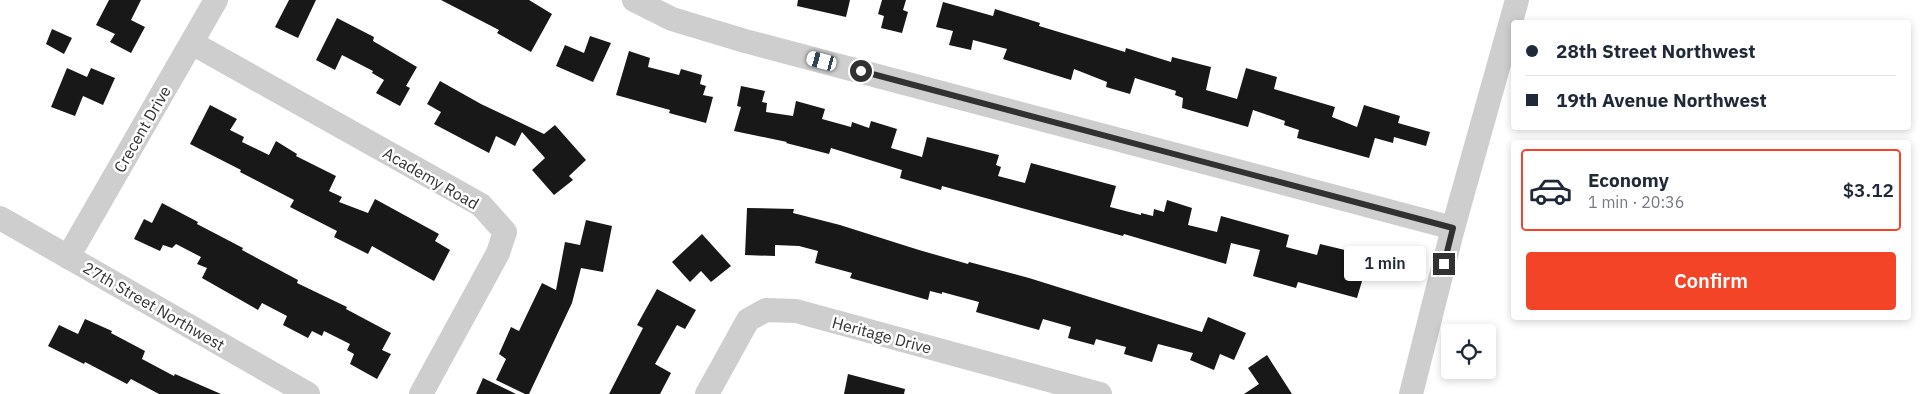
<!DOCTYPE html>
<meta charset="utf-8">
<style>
body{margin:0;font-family:"IBM Plex Sans",sans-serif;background:#f6f6f7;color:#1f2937;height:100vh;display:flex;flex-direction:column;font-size:19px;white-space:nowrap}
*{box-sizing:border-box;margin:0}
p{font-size:16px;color:#747a83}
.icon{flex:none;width:28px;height:28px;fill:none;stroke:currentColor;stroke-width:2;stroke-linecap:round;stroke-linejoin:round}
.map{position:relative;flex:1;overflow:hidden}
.details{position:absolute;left:1511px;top:140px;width:400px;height:180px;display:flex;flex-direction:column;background:#fff;border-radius:5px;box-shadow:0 2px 8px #0003}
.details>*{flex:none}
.guide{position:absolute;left:1511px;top:20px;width:400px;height:110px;border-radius:5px;box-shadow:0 2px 8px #0003;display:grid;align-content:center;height:110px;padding:0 15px;background:#fff}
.buttons{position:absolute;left:1441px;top:324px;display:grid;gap:10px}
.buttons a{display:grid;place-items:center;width:55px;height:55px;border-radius:5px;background:#fff;box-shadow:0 2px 8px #0003;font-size:25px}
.end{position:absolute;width:22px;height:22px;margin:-11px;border:6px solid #313131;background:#fff;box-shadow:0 0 0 2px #fff}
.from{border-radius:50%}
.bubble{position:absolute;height:35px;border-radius:5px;background:#fff;box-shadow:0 2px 8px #0003;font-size:16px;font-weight:600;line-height:35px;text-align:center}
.car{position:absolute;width:15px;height:30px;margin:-15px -8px;border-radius:6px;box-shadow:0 0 4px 1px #0007;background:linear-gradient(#fff 24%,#345 0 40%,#fff 0 76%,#345 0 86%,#fff 0)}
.guide b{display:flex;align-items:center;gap:18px;height:48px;font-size:19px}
.guide b+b{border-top:1px solid #e0e1e3}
.guide i{width:12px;height:12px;background:#1f2937}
ul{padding:9px 0 0;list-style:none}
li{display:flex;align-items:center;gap:15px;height:82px;margin:0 10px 8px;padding:0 5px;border:2px solid transparent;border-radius:5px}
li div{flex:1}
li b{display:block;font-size:19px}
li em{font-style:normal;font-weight:600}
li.selected{border-color:#f44428}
li>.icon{width:45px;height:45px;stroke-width:1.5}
.button{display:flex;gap:10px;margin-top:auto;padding:10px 15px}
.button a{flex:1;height:58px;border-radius:5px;background:#f44428;color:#fff;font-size:20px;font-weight:600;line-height:58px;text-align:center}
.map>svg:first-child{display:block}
.building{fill:#181818}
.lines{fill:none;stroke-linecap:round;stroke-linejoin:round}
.minor{stroke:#cecece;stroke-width:24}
.route{stroke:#313131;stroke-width:6}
.labels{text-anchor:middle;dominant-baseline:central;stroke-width:5;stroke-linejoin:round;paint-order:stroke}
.street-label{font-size:16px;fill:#313131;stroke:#fff}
</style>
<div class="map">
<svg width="1932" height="394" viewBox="0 0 1932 394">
<rect width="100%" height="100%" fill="#fff"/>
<g class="building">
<path d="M 109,0 L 141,0 L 131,20 L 145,27 L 131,53 L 110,42 L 115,34 L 96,25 Z"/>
<path d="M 289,0 L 316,0 L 298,38 L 275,27 Z"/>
<path d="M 441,0 L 529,0 L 552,14 L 531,52 L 497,33 L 499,30 Z"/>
<path d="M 798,0 L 850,0 L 846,17 L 797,6 Z"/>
<path d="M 882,0 L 906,0 L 903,10 L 908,12 L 902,33 L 881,28 L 884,16 L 878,14 Z"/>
<path d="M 943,2 L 993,16 L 995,9 L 1040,23 L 1039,26 L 1125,52 L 1126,48 L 1171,62 L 1172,57 L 1211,67 L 1206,90 L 1237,99 L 1246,68 L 1277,77 L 1274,89 L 1335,107 L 1332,117 L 1357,127 L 1364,105 L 1400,116 L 1398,123 L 1430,132 L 1426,146 L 1394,137 L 1393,143 L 1375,138 L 1369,158 L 1297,138 L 1299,130 L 1284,125 L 1285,121 L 1253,110 L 1248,127 L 1182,108 L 1183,98 L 1175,95 L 1176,91 L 1135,78 L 1130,94 L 1106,87 L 1107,82 L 1074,69 L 1071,80 L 1003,59 L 1007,49 L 973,40 L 971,50 L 949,45 L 953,31 L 936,27 Z"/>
<path d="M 337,18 L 374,37 L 373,41 L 417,67 L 406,86 L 410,88 L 400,106 L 376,93 L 384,80 L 372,73 L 373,71 L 342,55 L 335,70 L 316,60 Z"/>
<path d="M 52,29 L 72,38 L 64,54 L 46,44 Z"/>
<path d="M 590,36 L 611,43 L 593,82 L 556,66 L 565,45 L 584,53 Z"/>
<path d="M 629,51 L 650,58 L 648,67 L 679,75 L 681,69 L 702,75 L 700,84 L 706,86 L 703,95 L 713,97 L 706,123 L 669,113 L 670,110 L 616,95 Z"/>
<path d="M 67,68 L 87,77 L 91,68 L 115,78 L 103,105 L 83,96 L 75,116 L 51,107 Z"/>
<path d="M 440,81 L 481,104 L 544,134 L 555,125 L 586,160 L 569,176 L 573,180 L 554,195 L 532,170 L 545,158 L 522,132 L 515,146 L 496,136 L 489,153 L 434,124 L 441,112 L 427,104 Z"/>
<path d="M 741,86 L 765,91 L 762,102 L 767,103 L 766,112 L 793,116 L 796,101 L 825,109 L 822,119 L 851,127 L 852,122 L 869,128 L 871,121 L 897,129 L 891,148 L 922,157 L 927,137 L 999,155 L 996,165 L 1001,167 L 998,176 L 1025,183 L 1031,163 L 1116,186 L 1110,207 L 1141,215 L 1141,213 L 1153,216 L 1154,209 L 1164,212 L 1167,200 L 1192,208 L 1188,225 L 1217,232 L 1221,216 L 1289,235 L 1286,247 L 1317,255 L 1320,244 L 1349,251 L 1347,258 L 1367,264 L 1357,298 L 1298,282 L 1296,288 L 1253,276 L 1260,250 L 1231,243 L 1226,264 L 1124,234 L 1123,236 L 942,186 L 941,190 L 900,178 L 902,170 L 831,148 L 829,154 L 786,143 L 787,142 L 734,131 L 741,107 L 737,106 Z"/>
<path d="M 210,105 L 237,119 L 230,130 L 244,137 L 242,142 L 269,155 L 276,141 L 297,154 L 296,156 L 336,176 L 329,191 L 342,197 L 339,202 L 368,213 L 375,199 L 439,234 L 435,241 L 450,250 L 434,281 L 372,246 L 368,254 L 334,237 L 337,231 L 290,207 L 294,200 L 240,172 L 241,170 L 190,144 Z"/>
<path d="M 162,203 L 198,222 L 197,224 L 243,248 L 242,250 L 298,280 L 297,283 L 347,307 L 346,309 L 391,333 L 382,350 L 391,354 L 377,379 L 350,364 L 354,354 L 347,350 L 350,344 L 324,331 L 322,336 L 312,331 L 308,338 L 283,325 L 287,316 L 262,303 L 258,310 L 202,278 L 207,268 L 197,264 L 201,257 L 176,244 L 172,248 L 163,245 L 160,251 L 134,239 L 144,219 L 152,223 Z"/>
<path d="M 747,208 L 794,209 L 793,213 L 840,225 L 919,250 L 968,264 L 969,262 L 1029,278 L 1202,332 L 1208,317 L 1246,333 L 1234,360 L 1220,354 L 1214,370 L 1190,360 L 1193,353 L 1158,344 L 1152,362 L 1124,354 L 1126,347 L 1096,339 L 1094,345 L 1068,338 L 1071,327 L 1043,319 L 1039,330 L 976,312 L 979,302 L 942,292 L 942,294 L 930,291 L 928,300 L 850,278 L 852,273 L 815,263 L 818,251 L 799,246 L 775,245 L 775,256 L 745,255 Z"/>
<path d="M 586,220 L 612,226 L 603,272 L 581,268 L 572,303 L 529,394 L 525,394 L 496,380 L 506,359 L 499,354 L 511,327 L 519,331 L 542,283 L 556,290 L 565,242 L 580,245 Z"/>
<path d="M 702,234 L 731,266 L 711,282 L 701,271 L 690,282 L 672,262 Z"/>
<path d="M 657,289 L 696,310 L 685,329 L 677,325 L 655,364 L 671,373 L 660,394 L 609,394 L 643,328 L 637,325 Z"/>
<path d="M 85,319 L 112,331 L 111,333 L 145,351 L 142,359 L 174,376 L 175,374 L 221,394 L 159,394 L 131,379 L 127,384 L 85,362 L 84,364 L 48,346 L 59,325 L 78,334 Z"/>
<path d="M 1267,355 L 1292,394 L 1244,394 L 1259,384 L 1248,368 Z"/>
<path d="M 848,374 L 905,389 L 904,394 L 844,394 Z"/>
<path d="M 483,378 L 516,394 L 476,394 Z"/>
</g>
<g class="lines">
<g class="minor">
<path d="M 634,0 L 672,19 L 745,41 L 1453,228"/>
<path d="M 192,43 L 481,205 L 505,232 L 498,253 L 421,394"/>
<path d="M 0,218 L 308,394"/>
<path d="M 68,257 L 216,0"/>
<path d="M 707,394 L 748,320 L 766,310 L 796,311 L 1100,394"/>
<path d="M 1411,394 L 1453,228 L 1517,0"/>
</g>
</g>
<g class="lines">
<path class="route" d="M 861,71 L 1453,228 L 1444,264"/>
</g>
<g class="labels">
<g class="street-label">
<text transform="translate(142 129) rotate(-60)">Crecent Drive</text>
<text transform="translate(431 178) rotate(30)">Academy Road</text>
<text transform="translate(154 306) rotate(30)">27th Street Northwest</text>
<text transform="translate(882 335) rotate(15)">Heritage Drive</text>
</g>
</g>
</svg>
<div class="buttons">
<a><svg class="icon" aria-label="locate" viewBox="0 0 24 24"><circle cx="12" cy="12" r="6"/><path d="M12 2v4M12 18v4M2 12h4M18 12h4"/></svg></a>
</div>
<i class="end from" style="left:861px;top:71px"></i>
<i class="end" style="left:1444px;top:264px"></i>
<div class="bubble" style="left:1344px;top:246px;width:82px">1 min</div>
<i class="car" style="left:822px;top:61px;rotate:285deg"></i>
<div class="guide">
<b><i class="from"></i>28th Street Northwest</b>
<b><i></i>19th Avenue Northwest</b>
</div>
<section class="details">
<ul>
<li class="selected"><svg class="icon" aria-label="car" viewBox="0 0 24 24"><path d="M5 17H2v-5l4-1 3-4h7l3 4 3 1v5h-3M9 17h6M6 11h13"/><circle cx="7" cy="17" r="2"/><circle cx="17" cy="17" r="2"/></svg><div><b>Economy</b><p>1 min · 20:36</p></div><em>$3.12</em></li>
</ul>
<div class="button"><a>Confirm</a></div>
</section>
</div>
